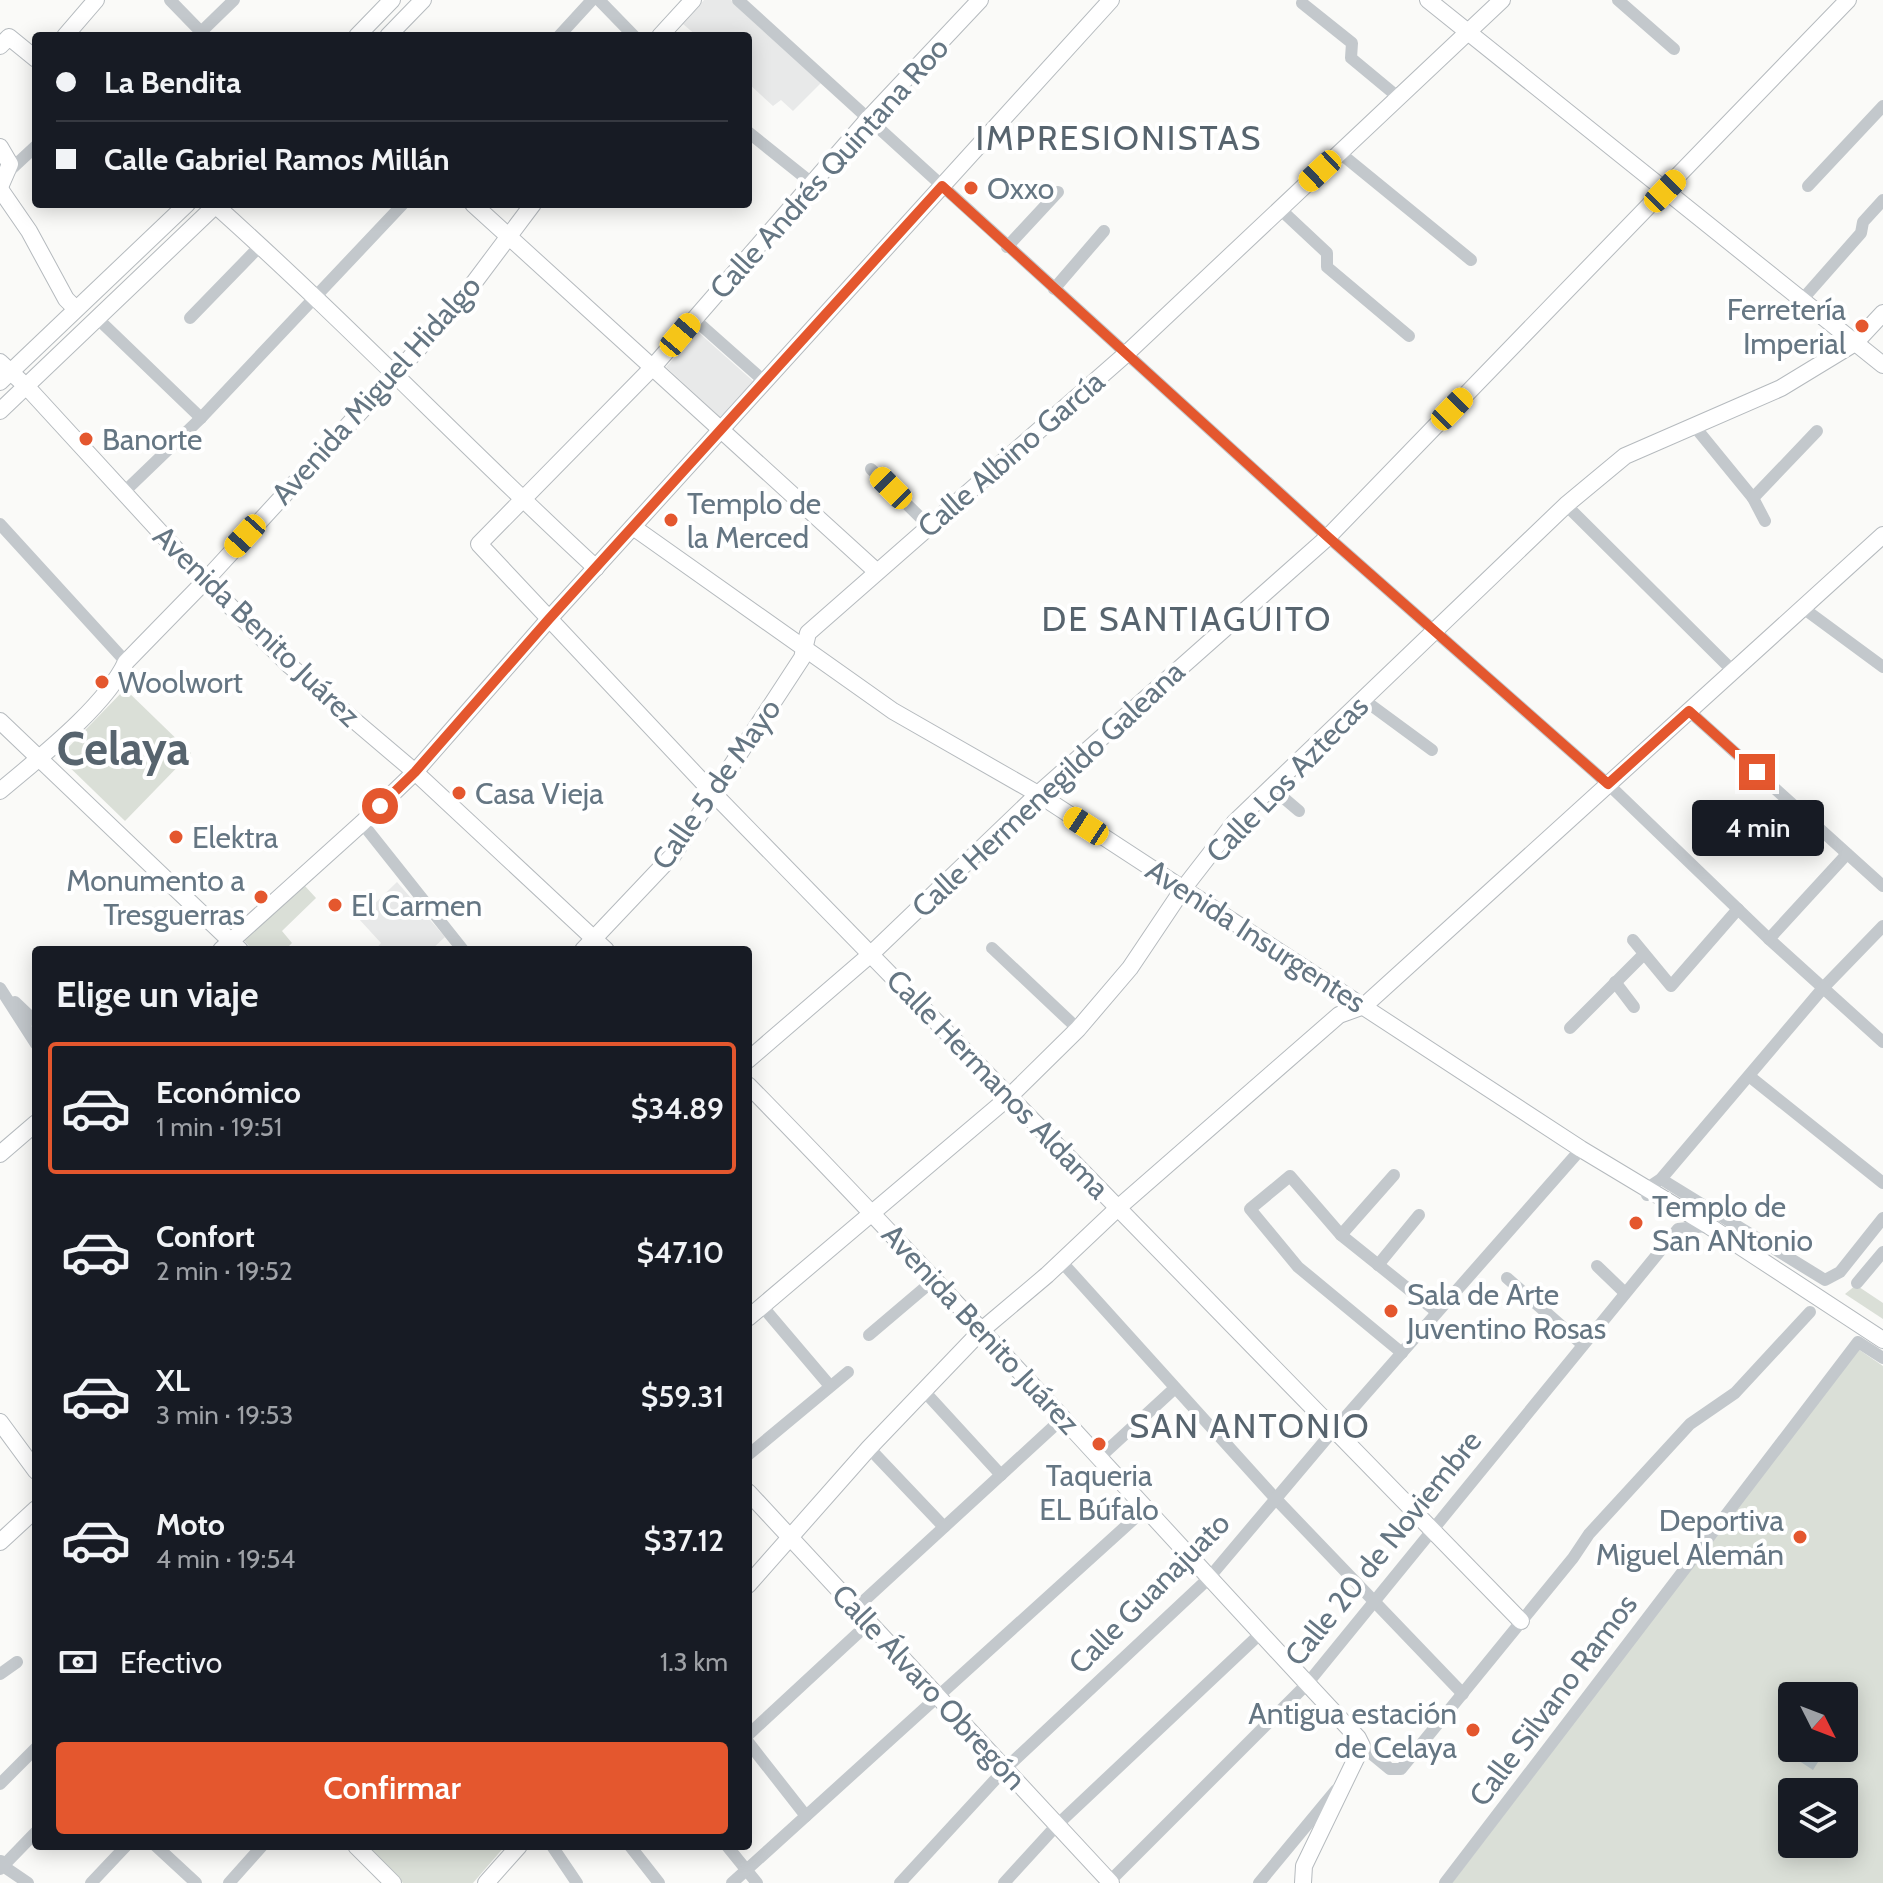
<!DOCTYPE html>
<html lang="es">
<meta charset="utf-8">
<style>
body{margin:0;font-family:Cabin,sans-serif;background:#242831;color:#f1f3f6;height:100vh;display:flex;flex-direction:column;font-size:30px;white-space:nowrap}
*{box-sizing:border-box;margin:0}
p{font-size:26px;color:#9ea1a6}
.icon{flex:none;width:44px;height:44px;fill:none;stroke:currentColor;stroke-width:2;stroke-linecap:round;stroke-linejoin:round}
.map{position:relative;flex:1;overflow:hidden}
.side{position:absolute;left:32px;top:946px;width:720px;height:904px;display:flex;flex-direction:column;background:#171b24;border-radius:8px;box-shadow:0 4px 20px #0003}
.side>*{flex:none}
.top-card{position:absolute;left:32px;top:32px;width:720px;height:176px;border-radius:8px;box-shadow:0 4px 20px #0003;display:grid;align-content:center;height:176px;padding:0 24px;background:#171b24}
.needle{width:52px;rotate:132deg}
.fabs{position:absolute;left:1778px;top:1682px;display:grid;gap:16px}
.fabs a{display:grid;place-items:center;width:80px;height:80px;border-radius:8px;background:#171b24;box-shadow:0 4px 20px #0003;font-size:40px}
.end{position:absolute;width:36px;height:36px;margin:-18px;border:10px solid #e4572e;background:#fff;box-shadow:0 0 0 4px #fff}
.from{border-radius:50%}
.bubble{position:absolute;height:56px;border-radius:8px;background:#171b24;box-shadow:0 4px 20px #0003;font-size:26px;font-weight:600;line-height:56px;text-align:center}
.car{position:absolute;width:24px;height:48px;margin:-24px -12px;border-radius:10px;box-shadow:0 0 6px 2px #0007;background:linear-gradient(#f5c518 24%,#345 0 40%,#f5c518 0 76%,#345 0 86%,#f5c518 0)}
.top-card b{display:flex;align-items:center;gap:28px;height:76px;font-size:30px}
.top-card b+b{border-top:2px solid #363941}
.top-card i{width:20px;height:20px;background:#f1f3f6}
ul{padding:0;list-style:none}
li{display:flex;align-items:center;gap:24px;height:132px;margin:0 16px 12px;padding:0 8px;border:4px solid transparent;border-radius:8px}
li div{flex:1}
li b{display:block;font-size:30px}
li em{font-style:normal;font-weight:600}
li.current{border-color:#e4572e}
li>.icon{width:72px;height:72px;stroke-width:1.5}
h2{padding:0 24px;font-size:36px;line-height:96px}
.pay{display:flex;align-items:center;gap:20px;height:88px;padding:0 24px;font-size:30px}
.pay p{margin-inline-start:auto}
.action{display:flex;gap:16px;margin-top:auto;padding:16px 24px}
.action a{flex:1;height:92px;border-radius:8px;background:#e4572e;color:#fff;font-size:32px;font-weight:600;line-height:92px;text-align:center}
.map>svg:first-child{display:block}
.built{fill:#e8e9e9}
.green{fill:#dadfd7;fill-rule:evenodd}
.water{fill:#bbc7cb}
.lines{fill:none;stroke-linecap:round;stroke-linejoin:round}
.major-casing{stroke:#b5babe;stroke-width:18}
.minor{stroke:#c3c8cc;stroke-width:12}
.major{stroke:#fff;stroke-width:16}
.route{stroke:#e4572e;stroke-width:10}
.poi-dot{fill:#e4572e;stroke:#fff;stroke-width:3}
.labels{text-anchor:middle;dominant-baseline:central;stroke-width:8;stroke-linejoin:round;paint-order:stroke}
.street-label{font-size:30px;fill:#657683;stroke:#fff}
.poi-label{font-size:30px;fill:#657683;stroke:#fff;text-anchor:start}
.quarter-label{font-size:34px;letter-spacing:2px;fill:#57646e;stroke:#fff}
.town-label{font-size:46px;font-weight:bold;fill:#57646e;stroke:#fff}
</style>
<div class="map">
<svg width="1883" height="1883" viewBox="0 0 1883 1883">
<rect width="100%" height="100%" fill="#fafaf8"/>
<g class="built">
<path d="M 704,0 L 731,0 L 821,83 L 793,111 L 781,100 L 773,106 L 748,83 L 748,36 L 697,36 L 683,24 Z"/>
<path d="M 698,332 L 753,381 L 720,417 L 666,367 Z"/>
<path d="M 397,882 L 445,937 L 431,950 L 375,950 L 381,943 L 359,919 Z"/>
</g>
<g class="green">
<path d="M 125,689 L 191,753 L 125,821 L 59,757 Z"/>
<path d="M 305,886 L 316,898 L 282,931 L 292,943 L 285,950 L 252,950 L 243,939 Z"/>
<path d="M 1856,1285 L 1883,1303 L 1883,1319 L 1845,1294 Z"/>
<path d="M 1858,1349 L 1883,1366 L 1883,1883 L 1452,1883 ZM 1792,1696 L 1844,1696 L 1844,1748 L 1792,1748 ZM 1792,1792 L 1844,1792 L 1844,1844 L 1792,1844 Z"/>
<path d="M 363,1846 L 505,1846 L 473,1883 L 403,1883 Z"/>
</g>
<path class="water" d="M 1792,1733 L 1792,1748 L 1821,1748 L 1825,1751 L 1813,1770 L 1781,1749 Z"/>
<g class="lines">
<g class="major-casing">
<g id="major">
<path d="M 980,0 L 869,118 L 652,368 L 479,544 L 713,793 L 1521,1621"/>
<path d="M 1428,0 L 1883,365"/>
<path d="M 65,36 L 96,0"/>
<path d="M 357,36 L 392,0"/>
<path d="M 388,36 L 423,0"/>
<path d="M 660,36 L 693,0"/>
<path d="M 0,46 L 9,37 L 36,59"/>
<path d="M 0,147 L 10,164 L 0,187"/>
<path d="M 0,189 L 29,231 L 66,299 L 76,309"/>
<path d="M 214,204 C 345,321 467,449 596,568"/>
<path d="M 473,204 L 876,571"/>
<path d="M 0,362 L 27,387 L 205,581 L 289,665 L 415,772 L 606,950"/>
<path d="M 0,382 L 187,204"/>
<path d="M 0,411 L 217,204"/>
<path d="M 633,527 L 893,711 L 1038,794 L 1581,1149 L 1709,1226 L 1883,1340"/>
<path d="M 0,721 L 240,950"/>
<path d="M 0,791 C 39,758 105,707 126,662 L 205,581 L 452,312 L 533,204"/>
<path d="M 221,950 L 362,823 L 415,772 L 549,619 L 1111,0"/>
<path d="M 583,950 L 673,855 L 802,658 L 808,633 L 1126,354 L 1502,0"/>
<path d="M 748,1060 L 871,954 L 1038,794 L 1328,537 L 1848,0"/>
<path d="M 748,1085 C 957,1298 1154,1520 1358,1738 L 1362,1746 L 1304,1866 L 1303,1883"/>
<path d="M 0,1154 L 36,1123"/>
<path d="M 748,1318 L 1009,1097 L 1078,1029 L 1130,968 L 1183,889 L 1235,822 L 1566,505 L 1625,456 L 1781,388 L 1855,343 L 1883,313"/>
<path d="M 0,1422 L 36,1471"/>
<path d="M 748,1492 L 1111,1883"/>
<path d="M 0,1542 L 36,1509"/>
<path d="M 748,1585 L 869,1448 L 983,1329 L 1047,1275 L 1119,1207 L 1339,1015 L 1364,1006 L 1883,535"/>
<path d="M 356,1846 L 393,1883"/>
<path d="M 486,1883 L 519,1846"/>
</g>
</g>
<g class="minor">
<path d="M 170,0 L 205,36"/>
<path d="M 599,0 L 634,36"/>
<path d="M 738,0 L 1328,537 L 1608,784 L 1769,939 L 1883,1042"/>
<path d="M 1618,0 L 1674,49"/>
<path d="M 1302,3 L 1352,43 L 1351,58 L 1398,97"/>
<path d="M 201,32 L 234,0"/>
<path d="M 559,36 L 592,0"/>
<path d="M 748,132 L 813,184"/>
<path d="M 1340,153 L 1471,260"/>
<path d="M 8,172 L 36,146"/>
<path d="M 1808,186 L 1883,106"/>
<path d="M 1280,209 L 1327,253 L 1327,267 L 1409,336"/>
<path d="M 1007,247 L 1058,192"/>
<path d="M 1054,289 L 1104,231"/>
<path d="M 1801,301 L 1861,233 L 1863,222 L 1883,200"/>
<path d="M 190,318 L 260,246"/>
<path d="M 98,319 L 201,418"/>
<path d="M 694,319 L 764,381"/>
<path d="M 1695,427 L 1753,498 L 1765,521"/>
<path d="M 871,469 L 929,526"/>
<path d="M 123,493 L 201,418 L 403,204"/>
<path d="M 1753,498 L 1817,431"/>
<path d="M 1566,505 L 1733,671"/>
<path d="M 0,524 L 126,662"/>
<path d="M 1803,608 L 1883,667"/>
<path d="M 1364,700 L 1432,750"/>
<path d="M 1689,711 L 1883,886"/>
<path d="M 1272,788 L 1299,811"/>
<path d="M 362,823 L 463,950"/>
<path d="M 1769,939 L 1847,854"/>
<path d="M 1633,940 L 1671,986 L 1738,909"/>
<path d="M 992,948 L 1078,1029"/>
<path d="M 1615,982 L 1634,1007"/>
<path d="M 0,988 L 36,1044"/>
<path d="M 15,1002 L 36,1022"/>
<path d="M 1570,1028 L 1644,954"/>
<path d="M 1749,1076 L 1883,1183"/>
<path d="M 1661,1179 L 1825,1280 L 1840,1272 L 1883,1218"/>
<path d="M 1647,1195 L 1646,1189 L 1661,1179 L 1823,988 L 1883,926"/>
<path d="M 1341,1235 L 1394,1175"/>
<path d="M 1060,1260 L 1275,1498 L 1463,1694"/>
<path d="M 1378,1265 L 1419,1215"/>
<path d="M 1597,1266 L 1625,1293"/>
<path d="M 1507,1278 L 1583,1345"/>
<path d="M 1857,1283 L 1883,1252"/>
<path d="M 762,1306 L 830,1386"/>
<path d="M 869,1335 L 935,1279"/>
<path d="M 1402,1353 L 1298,1267 L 1250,1209 L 1290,1176 L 1341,1235 L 1437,1312"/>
<path d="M 924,1391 L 1001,1475"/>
<path d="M 869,1448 L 944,1527"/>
<path d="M 748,1455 L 848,1372"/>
<path d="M 1100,1457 L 1175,1388"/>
<path d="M 856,1608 L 1064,1417"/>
<path d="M 0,1674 L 17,1662"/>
<path d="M 748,1735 L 869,1623"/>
<path d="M 748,1742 L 806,1816"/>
<path d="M 1362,1746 L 1390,1769 L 1401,1769 L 1573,1558 L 1589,1534 L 1690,1424 L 1735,1393 L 1810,1312"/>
<path d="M 0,1784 L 36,1748"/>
<path d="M 156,1846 L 196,1883"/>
<path d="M 552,1846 L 577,1883"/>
<path d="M 630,1846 L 659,1883"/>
<path d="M 727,1846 L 757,1883"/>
<path d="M 1,1861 L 3,1866 L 28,1883"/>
<path d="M 0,1869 L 36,1832"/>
<path d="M 91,1883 L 126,1846"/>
<path d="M 229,1883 L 262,1846"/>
<path d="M 732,1883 L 1146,1508"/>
<path d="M 900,1883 L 1005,1769 L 1208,1579 L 1333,1431 L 1581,1149"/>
<path d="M 1004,1883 L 1057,1825 L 1260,1634"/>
<path d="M 1108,1883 L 1307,1684 L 1678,1229 L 1706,1226"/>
<path d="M 1259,1883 L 1336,1790"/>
<path d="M 1445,1883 L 1858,1342 L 1883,1358"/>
</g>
<use href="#major" class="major"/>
</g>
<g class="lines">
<path class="route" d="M 380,806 L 415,772 L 549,619 L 942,186 L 1328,537 L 1608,784 L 1689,711 L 1757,772"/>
</g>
<g class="poi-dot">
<circle cx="971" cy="188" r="8"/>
<circle cx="1862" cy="326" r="8"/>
<circle cx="86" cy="439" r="8"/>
<circle cx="671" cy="520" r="8"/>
<circle cx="102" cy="682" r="8"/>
<circle cx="459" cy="793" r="8"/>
<circle cx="176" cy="837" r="8"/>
<circle cx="261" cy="897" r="8"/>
<circle cx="335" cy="905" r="8"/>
<circle cx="1636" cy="1223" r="8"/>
<circle cx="1391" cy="1311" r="8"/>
<circle cx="1099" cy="1444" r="8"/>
<circle cx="1800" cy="1537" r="8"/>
<circle cx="1473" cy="1730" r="8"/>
</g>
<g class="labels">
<g class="street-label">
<text transform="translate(829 168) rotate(-48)">Calle Andrés Quintana Roo</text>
<text transform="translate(376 390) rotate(-48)">Avenida Miguel Hidalgo</text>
<text transform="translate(1011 454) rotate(-41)">Calle Albino García</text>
<text transform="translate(257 626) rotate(44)">Avenida Benito Juárez</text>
<text transform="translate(1287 779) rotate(-46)">Calle Los Aztecas</text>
<text transform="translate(716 784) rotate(-55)">Calle 5 de Mayo</text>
<text transform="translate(1048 789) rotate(-43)">Calle Hermenegildo Galeana</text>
<text transform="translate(1256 936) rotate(33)">Avenida Insurgentes</text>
<text transform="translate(998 1084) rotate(46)">Calle Hermanos Aldama</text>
<text transform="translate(981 1329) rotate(47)">Avenida Benito Juárez</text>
<text transform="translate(1383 1548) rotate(-51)">Calle 20 de Noviembre</text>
<text transform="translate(1149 1593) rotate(-45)">Calle Guanajuato</text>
<text transform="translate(929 1687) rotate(47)">Calle Álvaro Obregón</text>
<text transform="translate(1553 1700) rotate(-53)">Calle Silvano Ramos</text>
</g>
<g class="poi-label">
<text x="987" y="188">Oxxo</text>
<text x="1846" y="309" text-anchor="end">Ferretería<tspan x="1846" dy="34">Imperial</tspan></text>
<text x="102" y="439">Banorte</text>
<text x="687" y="503">Templo de<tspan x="687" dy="34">la Merced</tspan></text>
<text x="118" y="682">Woolwort</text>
<text x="475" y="793">Casa Vieja</text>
<text x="192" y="837">Elektra</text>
<text x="245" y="880" text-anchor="end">Monumento a<tspan x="245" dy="34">Tresguerras</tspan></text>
<text x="351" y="905">El Carmen</text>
<text x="1652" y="1206">Templo de<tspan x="1652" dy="34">San ANtonio</tspan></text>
<text x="1407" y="1294">Sala de Arte<tspan x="1407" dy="34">Juventino Rosas</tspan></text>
<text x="1099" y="1475" text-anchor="middle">Taqueria<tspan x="1099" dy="34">EL Búfalo</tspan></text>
<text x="1784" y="1520" text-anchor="end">Deportiva<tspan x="1784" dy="34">Miguel Alemán</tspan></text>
<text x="1457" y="1713" text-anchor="end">Antigua estación<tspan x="1457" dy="34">de Celaya</tspan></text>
</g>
<g class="quarter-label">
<text x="1119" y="138">IMPRESIONISTAS</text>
<text x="1187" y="619">DE SANTIAGUITO</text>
<text x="1250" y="1426">SAN ANTONIO</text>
</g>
<g class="town-label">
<text x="123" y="749">Celaya</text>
</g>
</g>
</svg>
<div class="fabs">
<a><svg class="needle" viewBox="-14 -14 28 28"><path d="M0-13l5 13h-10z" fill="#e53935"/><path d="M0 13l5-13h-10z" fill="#9ea1a6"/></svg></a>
<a><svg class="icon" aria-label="layers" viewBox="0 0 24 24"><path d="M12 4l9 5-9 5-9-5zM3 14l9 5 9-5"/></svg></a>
</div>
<i class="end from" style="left:380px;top:806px"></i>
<i class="end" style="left:1757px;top:772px"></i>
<div class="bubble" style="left:1692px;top:800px;width:132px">4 min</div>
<i class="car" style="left:1320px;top:171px;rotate:227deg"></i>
<i class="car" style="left:1665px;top:191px;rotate:44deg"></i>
<i class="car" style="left:680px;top:335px;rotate:40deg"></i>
<i class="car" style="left:1452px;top:409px;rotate:44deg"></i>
<i class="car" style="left:891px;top:488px;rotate:315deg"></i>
<i class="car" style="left:245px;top:536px;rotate:222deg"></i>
<i class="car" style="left:1086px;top:826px;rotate:303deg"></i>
<div class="top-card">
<b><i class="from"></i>La Bendita</b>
<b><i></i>Calle Gabriel Ramos Millán</b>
</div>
<section class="side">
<h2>Elige un viaje</h2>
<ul>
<li class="current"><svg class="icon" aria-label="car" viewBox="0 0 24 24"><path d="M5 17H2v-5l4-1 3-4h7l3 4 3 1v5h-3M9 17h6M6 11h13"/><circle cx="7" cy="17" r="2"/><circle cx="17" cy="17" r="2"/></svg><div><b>Económico</b><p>1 min · 19:51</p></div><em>$34.89</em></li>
<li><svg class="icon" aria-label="car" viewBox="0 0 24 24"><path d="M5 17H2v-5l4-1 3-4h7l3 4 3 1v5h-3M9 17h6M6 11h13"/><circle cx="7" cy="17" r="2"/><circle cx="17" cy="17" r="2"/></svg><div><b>Confort</b><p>2 min · 19:52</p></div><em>$47.10</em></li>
<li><svg class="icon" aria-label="car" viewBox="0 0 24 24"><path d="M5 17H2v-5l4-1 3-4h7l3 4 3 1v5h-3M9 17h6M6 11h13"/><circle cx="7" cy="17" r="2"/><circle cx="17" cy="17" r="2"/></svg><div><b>XL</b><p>3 min · 19:53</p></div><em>$59.31</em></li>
<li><svg class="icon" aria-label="car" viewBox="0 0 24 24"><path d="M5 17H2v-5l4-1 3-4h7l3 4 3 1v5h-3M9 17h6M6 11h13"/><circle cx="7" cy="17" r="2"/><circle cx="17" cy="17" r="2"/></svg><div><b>Moto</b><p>4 min · 19:54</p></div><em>$37.12</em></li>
</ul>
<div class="pay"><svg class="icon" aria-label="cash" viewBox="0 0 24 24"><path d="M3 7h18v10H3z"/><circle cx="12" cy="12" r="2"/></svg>Efectivo<p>1.3 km</p></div>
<div class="action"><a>Confirmar</a></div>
</section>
</div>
